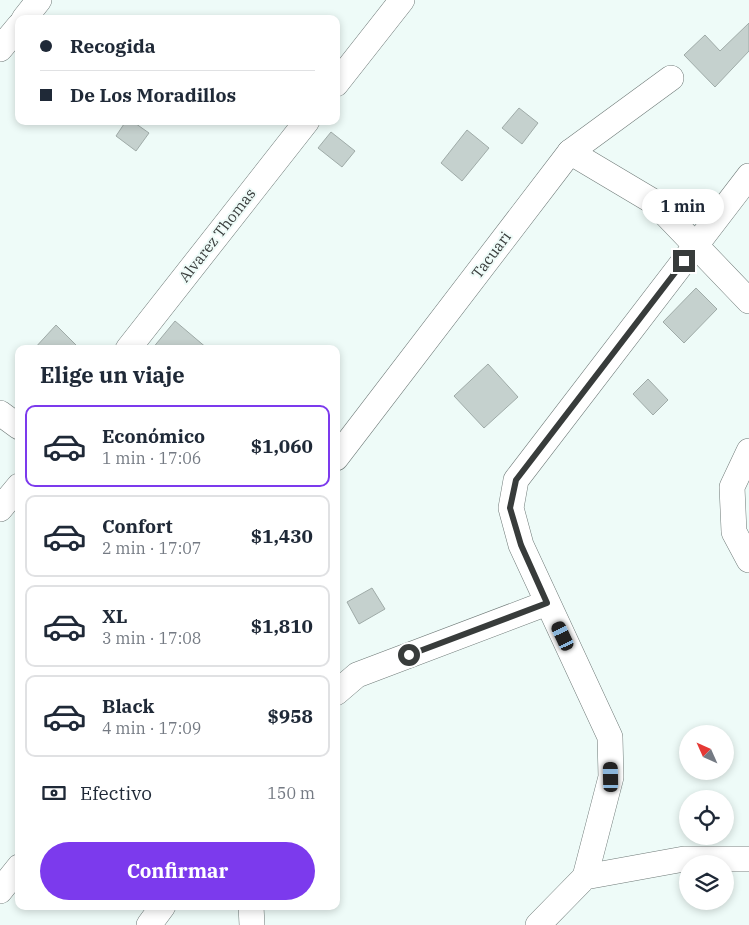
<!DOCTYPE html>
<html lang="es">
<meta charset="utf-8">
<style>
body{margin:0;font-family:"IBM Plex Serif",serif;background:#f6f6f7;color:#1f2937;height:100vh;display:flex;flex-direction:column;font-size:19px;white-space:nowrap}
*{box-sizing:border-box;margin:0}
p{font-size:16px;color:#747a83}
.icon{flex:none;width:28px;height:28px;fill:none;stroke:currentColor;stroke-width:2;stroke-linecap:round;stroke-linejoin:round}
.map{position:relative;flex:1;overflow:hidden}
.drawer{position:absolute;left:15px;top:345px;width:325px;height:565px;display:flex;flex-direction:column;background:#fff;border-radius:10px;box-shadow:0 2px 8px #0003}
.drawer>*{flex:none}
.guide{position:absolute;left:15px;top:15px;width:325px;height:110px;border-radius:10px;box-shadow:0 2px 8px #0003;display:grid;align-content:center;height:110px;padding:0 25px;background:#fff}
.needle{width:32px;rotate:315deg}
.controls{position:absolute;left:679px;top:725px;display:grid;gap:10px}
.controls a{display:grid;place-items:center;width:55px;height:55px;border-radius:50%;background:#fff;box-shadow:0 2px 8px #0003;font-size:25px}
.end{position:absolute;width:22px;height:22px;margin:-11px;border:6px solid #383c3b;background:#fff;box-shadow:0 0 0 2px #fff}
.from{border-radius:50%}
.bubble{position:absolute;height:35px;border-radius:18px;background:#fff;box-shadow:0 2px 8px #0003;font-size:16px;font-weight:700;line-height:35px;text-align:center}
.car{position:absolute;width:15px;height:30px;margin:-15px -8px;border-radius:6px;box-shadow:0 0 4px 1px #0007;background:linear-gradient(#222 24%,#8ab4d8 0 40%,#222 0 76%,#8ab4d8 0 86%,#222 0)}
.guide b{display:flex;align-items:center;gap:18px;height:48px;font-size:19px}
.guide b+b{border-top:1px solid #e0e1e3}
.guide i{width:12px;height:12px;background:#1f2937}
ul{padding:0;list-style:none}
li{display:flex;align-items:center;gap:15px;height:82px;margin:0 10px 8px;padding:0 15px;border:2px solid #e0e1e3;border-radius:10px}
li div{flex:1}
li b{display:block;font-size:19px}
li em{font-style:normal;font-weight:700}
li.current{border-color:#7c3aed}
li>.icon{width:45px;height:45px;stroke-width:1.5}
h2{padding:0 25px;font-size:22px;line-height:60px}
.pay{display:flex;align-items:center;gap:12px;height:55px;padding:0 25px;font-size:19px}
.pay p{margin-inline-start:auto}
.primary-button{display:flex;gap:10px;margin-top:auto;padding:10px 25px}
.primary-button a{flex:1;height:58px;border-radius:30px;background:#7c3aed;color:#fff;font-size:20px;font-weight:700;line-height:58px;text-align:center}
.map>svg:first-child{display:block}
.building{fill:#c5d1ce;stroke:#9faba8}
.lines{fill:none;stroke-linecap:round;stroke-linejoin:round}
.street-casing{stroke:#6f7a78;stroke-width:26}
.street{stroke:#fff;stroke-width:25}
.route{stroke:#383c3b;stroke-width:6}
.labels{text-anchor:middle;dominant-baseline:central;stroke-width:4;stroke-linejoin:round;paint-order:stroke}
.street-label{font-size:15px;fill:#383c3b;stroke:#eefbf8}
</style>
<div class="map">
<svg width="749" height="925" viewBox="0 0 749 925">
<rect width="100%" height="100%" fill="#eefbf8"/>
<g class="building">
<path d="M 749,23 L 749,51 L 715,87 L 684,55 L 705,35 L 720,51 Z"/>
<path d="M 519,108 L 538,123 L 522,144 L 502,128 Z"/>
<path d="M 126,121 L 132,121 L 149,133 L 136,151 L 116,136 Z"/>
<path d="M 467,130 L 489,148 L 462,181 L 441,163 Z"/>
<path d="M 331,132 L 355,151 L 342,167 L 318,148 Z"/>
<path d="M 696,288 L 717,309 L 684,343 L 663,322 Z"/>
<path d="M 175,321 L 208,349 L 152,349 Z"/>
<path d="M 56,325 L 80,349 L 34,349 Z"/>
<path d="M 488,364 L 518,397 L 484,428 L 454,396 Z"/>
<path d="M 648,379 L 668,400 L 653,415 L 633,394 Z"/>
<path d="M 372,588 L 385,609 L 359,624 L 347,602 Z"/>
</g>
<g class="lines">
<g class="street-casing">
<g id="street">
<path d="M 24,19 L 39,0"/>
<path d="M 0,49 L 19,26"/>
<path d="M 336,84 L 402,0"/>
<path d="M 570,152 L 654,202 L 749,301"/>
<path d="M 128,349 L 307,121"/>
<path d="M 0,413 L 19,427"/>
<path d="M 749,451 L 732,487 L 734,532 L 749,560"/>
<path d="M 336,458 L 570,152 L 671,78"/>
<path d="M 0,509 L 19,486"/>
<path d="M 336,693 L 357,675 L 547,603"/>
<path d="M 585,877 L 611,777 L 610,737 L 521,545 L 511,508 L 516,480 L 749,176"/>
<path d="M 0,891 L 19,867"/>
<path d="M 251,906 L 252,925"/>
<path d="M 149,925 L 163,906"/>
<path d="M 538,925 L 585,877 L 684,859 L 749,859"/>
</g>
</g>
<use href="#street" class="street"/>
</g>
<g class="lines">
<path class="route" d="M 409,655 L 547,603 L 521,545 L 510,508 L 516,480 L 684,261"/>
</g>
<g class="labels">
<g class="street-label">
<text transform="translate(217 235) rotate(-52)">Alvarez Thomas</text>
<text transform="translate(491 255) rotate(-53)">Tacuari</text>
</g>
</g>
</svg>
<div class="controls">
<a><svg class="needle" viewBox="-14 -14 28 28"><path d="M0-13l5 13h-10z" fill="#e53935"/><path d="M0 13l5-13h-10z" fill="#747a83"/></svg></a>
<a><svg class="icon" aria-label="locate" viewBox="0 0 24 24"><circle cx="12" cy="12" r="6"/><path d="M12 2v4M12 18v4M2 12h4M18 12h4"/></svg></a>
<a><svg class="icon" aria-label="layers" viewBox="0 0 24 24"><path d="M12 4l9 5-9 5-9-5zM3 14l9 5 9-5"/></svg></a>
</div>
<i class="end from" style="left:409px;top:655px"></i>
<i class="end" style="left:684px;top:261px"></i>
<div class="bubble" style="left:642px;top:189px;width:82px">1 min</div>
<i class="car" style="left:563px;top:636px;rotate:335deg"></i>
<i class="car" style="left:611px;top:777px;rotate:359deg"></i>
<div class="guide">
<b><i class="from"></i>Recogida</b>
<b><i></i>De Los Moradillos</b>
</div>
<section class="drawer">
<h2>Elige un viaje</h2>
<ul>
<li class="current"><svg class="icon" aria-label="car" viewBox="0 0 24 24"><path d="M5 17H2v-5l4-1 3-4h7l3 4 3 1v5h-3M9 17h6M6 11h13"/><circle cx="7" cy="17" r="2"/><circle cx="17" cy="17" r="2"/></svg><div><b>Económico</b><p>1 min · 17:06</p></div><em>$1,060</em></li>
<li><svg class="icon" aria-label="car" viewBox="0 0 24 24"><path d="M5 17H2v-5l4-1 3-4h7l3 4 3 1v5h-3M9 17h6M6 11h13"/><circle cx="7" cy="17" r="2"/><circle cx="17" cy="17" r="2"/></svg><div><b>Confort</b><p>2 min · 17:07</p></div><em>$1,430</em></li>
<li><svg class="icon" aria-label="car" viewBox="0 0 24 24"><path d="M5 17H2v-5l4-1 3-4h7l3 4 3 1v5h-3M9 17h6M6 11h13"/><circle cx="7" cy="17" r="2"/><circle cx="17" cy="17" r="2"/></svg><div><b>XL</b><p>3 min · 17:08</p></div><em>$1,810</em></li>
<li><svg class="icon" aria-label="car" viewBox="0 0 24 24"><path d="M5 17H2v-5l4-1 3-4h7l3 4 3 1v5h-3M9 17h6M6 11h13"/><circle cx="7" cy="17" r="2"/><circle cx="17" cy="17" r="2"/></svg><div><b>Black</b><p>4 min · 17:09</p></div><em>$958</em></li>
</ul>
<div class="pay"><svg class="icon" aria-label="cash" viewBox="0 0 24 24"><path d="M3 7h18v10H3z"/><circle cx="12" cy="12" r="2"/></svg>Efectivo<p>150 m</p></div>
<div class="primary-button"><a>Confirmar</a></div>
</section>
</div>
